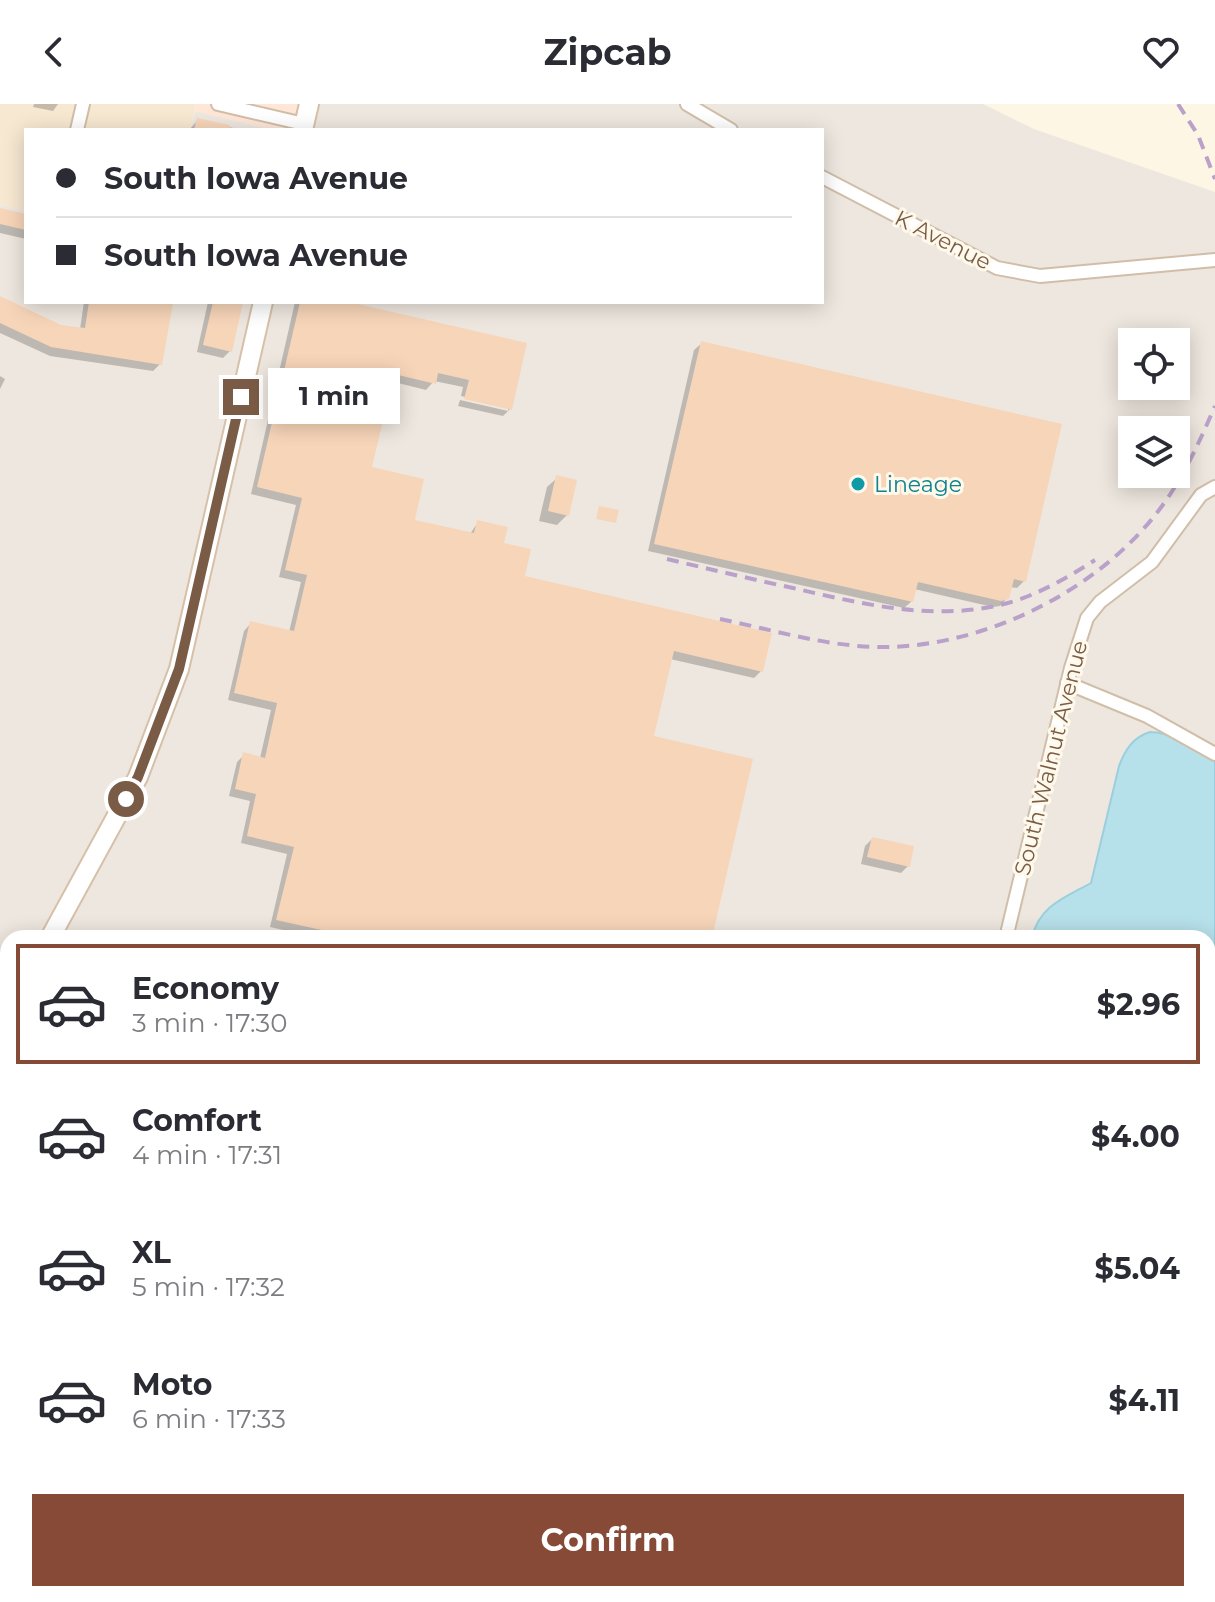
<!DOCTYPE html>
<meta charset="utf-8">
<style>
body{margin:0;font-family:Montserrat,sans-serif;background:#f2f2f3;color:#2b2b33;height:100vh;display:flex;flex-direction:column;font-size:30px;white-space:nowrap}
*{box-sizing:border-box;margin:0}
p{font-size:26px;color:#7c7c81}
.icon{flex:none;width:44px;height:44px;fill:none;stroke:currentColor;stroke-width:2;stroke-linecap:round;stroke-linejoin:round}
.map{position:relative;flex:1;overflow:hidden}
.drawer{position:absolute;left:0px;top:826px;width:1216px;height:672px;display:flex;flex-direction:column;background:#fff;border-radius:24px 24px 0 0;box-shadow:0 4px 20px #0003}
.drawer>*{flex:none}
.guide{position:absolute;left:24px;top:24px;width:800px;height:176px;border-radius:0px;box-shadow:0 4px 20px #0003;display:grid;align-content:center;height:176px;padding:0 32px;background:#fff}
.fabs{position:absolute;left:1118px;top:224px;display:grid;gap:16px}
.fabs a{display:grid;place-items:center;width:72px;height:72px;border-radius:0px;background:#fff;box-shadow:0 4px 20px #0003;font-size:40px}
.end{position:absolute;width:36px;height:36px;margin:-18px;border:10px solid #7a5c46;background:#fff;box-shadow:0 0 0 4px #fff}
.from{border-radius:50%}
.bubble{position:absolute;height:56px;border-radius:0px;background:#fff;box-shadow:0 4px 20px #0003;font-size:26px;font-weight:700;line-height:56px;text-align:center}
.guide b{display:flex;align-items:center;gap:28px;height:76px;font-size:30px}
.guide b+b{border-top:2px solid #e1e1e2}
.guide i{width:20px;height:20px;background:#2b2b33}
ul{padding:14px 0 0;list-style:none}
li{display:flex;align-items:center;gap:24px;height:120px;margin:0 16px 12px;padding:0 16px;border:4px solid transparent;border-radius:0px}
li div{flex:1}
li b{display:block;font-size:30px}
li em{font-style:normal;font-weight:700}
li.selected{border-color:#864a37}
li>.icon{width:72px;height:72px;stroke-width:1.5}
.button{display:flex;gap:16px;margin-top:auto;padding:16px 32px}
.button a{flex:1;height:92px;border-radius:0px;background:#864a37;color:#fff;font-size:32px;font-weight:700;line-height:92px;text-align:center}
header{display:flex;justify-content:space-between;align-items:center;height:104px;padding:0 32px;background:#fff;font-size:36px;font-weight:700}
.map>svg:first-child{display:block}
.residential{fill:#f7e8d1}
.commercial{fill:#ffe6d7}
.industrial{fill:#eee7df;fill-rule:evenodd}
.water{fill:#b6e0ea;stroke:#9bcfdd;stroke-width:2}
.shadow{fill:#0003}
.building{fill:#f7d5b9}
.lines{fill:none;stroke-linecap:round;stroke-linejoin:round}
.minor-casing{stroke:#d1bea8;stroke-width:16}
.secondary-casing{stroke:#d7c0a8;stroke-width:22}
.trunk-casing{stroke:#dfd8d3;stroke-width:24}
.minor{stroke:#fff;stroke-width:12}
.secondary{stroke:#fff;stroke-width:18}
.trunk{stroke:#ffcc97;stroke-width:20}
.rail{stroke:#b9a1ca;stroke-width:4;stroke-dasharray:12 8;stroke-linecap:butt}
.route{stroke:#7a5c46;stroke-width:10}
.culture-dot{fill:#0f9aa8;stroke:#fff9ec;stroke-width:3}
.labels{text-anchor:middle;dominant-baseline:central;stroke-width:6;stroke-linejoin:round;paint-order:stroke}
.street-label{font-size:22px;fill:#7a5c46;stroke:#fff9ec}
.culture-label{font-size:22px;fill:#0d838f;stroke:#fff9ec;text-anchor:start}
</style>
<header><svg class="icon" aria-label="back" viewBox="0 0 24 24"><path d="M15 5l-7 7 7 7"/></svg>Zipcab<svg class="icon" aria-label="heart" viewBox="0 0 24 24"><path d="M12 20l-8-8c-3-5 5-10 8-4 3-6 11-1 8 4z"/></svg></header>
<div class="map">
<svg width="1215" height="1498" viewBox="0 0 1215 1498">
<rect width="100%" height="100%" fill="#fef6e4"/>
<path class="residential" d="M 0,0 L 196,0 L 190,26 L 26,26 L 26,107 L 0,101 Z"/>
<path class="commercial" d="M 196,0 L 309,0 L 303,26 L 274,26 L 195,7 Z"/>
<g class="industrial">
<path d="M 309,0 L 983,0 L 1034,25 L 1215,88 L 1215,1498 L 864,1498 L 866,1490 L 1208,1490 L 1208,834 L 8,834 L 8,1370 L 0,1367 L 0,101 L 26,107 L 26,198 L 822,198 L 822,26 L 303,26 ZM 1132,238 L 1176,238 L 1176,282 L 1132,282 ZM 1132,326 L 1176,326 L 1176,370 L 1132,370 Z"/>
<path d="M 195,7 L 274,26 L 190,26 Z"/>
<path d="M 391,1490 L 725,1490 L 662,1498 L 448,1498 Z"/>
</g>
<path class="water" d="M 1150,628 C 1174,628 1196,645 1215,657 L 1215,1011 L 1208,1009 L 1208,834 L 1032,834 C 1039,802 1064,794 1091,779 L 1119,662 C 1125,646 1133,633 1150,628 Z"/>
<g class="shadow">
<path d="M 34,0 L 58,0 L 53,7 L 33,3 Z"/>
<path d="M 198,16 L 242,26 L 189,26 Z"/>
<path d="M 0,106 L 26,112 L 26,135 L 0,129 Z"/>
<path d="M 0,194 L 61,223 L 80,225 L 84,198 L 161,198 L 170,201 L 160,260 L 153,267 L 50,252 L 0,229 Z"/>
<path d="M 208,198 L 241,198 L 230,247 L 223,254 L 197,248 Z"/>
<path d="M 295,198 L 340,198 L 525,241 L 510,305 L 503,312 L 458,302 L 460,296 L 508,307 L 508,303 L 461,292 L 463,283 L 434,277 L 426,286 L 390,277 L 370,364 L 412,417 L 470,430 L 478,418 L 502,441 L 523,474 L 761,567 L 754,574 L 670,555 L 652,634 L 710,834 L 318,834 L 270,823 L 287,750 L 241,739 L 250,697 L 229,692 L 237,658 L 244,651 L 260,654 L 271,606 L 228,596 L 244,527 L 251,519 L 289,528 L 301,478 L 279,473 L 296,401 L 251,390 Z"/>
<path d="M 702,239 L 1024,477 L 1017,484 L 1010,483 L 1007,494 L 1000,502 L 993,503 L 914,485 L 912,497 L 904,504 L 648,447 L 694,246 Z"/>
<path d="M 0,272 L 5,275 L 0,285 Z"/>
<path d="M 557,374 L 567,411 L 557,421 L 539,417 L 547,383 Z"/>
<path d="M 872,735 L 908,762 L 901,769 L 861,760 L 865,742 Z"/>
</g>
<g class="building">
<path d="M 197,14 L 230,21 L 230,26 L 194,26 Z"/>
<path d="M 0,104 L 26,110 L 26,126 L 0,120 Z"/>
<path d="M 0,192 L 61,221 L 85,224 L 89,198 L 173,200 L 162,261 L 51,243 L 0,219 Z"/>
<path d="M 213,198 L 243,198 L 232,248 L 203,241 Z"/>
<path d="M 300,198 L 349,198 L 527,239 L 512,306 L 464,295 L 469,276 L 438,269 L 436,280 L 394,270 L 372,363 L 424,375 L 415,416 L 474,429 L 477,416 L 508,423 L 504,439 L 531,445 L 525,472 L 772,529 L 763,568 L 674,547 L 654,632 L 753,655 L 712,834 L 358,834 L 276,816 L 294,743 L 247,732 L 256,690 L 235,685 L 243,648 L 265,654 L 277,599 L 234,589 L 250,517 L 294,527 L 307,471 L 285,466 L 302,394 L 257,383 Z"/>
<path d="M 701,237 L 1062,320 L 1026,478 L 1014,475 L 1009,495 L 1001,497 L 918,478 L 913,498 L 654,440 Z"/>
<path d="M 556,371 L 577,376 L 569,412 L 548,407 Z"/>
<path d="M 599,402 L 619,406 L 616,419 L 596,415 Z"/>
<path d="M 872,733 L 914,742 L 910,763 L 867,753 Z"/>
</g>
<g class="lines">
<g class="minor-casing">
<g id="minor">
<path d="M 218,0 L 304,20"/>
<path d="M 687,0 L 731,26"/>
<path d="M 77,26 L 83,0"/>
<path d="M 822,73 L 997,164 L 1040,172 L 1215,156"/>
<path d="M 1067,579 L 1147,612 L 1215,650"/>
<path d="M 1006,834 L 1071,564 L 1087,514 L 1100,498 L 1152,458 L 1201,391 L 1215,383"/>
<path d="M 0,1474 L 8,1477"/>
<path d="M 36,1490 L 51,1498"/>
</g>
</g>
<g class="secondary-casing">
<g id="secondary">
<path d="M 303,26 L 309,0"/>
<path d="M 50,834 L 138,673 L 179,565 L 263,198"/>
<path d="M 0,927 L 8,909"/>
</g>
</g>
<g class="trunk-casing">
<g id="trunk">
<path d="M 1208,1251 L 1215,1244"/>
<path d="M 1208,1291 L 1215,1283"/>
<path d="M 0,1394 L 8,1396"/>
<path d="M 0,1426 L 8,1429"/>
<path d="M 185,1490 L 208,1498"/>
<path d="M 292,1490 L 325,1498"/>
<path d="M 784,1498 L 819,1490"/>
<path d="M 876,1498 L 896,1490"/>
</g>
</g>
<use href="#minor" class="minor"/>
<use href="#secondary" class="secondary"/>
<use href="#trunk" class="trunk"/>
<g class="rail">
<path d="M 1178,0 L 1198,31 L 1215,75"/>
<path d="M 667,455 C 709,465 751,475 793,484 C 866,501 944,520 1018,496 C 1046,486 1070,472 1095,456"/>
<path d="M 720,515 C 774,526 831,544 887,543 C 994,541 1113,479 1171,389 C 1189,361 1202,332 1215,302"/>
</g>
</g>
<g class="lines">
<path class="route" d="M 126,695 L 138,673 L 179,565 L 241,293"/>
</g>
<circle class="culture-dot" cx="858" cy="380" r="8"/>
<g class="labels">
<g class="street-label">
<text transform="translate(943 136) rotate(27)">K Avenue</text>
<text transform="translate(1051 654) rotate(-76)">South Walnut Avenue</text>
</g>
<g class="culture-label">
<text x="874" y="380">Lineage</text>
</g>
</g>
</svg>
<div class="fabs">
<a><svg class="icon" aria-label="locate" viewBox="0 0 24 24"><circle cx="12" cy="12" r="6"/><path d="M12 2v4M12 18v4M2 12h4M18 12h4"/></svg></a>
<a><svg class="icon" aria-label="layers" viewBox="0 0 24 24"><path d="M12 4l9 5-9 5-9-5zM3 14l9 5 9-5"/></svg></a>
</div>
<i class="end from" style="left:126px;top:695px"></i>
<i class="end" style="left:241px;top:293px"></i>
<div class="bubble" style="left:268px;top:264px;width:132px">1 min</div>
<div class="guide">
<b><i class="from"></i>South Iowa Avenue</b>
<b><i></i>South Iowa Avenue</b>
</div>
<section class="drawer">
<ul>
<li class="selected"><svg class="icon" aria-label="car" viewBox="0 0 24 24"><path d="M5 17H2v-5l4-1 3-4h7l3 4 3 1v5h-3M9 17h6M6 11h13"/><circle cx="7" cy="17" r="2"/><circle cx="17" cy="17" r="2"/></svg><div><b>Economy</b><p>3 min · 17:30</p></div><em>$2.96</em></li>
<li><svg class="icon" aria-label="car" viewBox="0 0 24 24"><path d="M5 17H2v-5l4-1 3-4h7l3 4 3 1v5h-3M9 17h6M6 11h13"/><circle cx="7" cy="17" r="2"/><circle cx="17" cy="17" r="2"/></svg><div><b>Comfort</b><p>4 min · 17:31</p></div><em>$4.00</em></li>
<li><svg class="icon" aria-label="car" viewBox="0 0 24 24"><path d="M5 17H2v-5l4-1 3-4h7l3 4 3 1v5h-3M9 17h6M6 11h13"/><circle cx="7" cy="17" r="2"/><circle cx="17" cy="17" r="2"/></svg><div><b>XL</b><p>5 min · 17:32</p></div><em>$5.04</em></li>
<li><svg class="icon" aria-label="car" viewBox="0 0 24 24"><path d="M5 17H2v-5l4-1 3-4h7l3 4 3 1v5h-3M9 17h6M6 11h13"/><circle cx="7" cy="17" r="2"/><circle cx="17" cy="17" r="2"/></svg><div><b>Moto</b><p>6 min · 17:33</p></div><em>$4.11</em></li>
</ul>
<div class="button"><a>Confirm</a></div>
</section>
</div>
